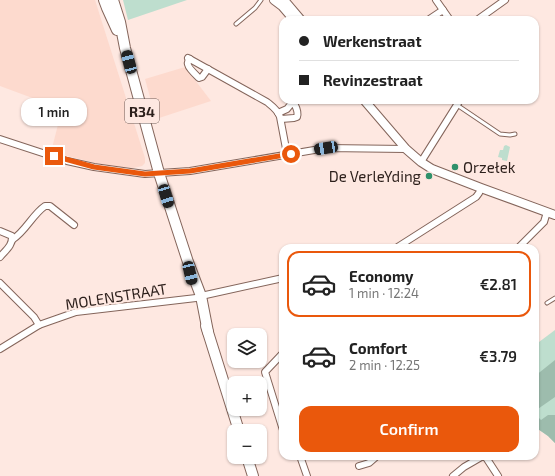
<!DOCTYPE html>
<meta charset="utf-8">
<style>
body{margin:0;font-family:"Exo 2",sans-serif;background:#f2f2f2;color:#222;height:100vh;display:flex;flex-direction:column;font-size:15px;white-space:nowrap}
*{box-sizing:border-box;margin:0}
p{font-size:13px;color:#767676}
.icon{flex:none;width:22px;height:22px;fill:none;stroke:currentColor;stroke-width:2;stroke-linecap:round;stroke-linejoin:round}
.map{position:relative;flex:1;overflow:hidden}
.panel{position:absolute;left:279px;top:244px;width:260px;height:216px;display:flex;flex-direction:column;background:#fff;border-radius:12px;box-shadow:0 1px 3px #0004}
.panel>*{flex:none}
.guide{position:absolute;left:279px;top:16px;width:260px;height:88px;border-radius:12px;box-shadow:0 1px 3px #0004;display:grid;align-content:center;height:88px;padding:0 20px;background:#fff}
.fabs{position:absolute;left:227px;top:328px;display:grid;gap:8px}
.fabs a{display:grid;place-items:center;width:40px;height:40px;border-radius:8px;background:#fff;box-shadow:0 1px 3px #0004;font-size:20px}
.end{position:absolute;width:18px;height:18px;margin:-9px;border:5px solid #ea580c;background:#fff;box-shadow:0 0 0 2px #fff}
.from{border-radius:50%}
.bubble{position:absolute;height:28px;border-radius:12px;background:#fff;box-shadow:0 1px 3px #0004;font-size:13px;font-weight:600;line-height:28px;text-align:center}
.car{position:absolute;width:12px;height:24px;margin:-12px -6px;border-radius:5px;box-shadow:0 0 3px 1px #0007;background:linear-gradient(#222 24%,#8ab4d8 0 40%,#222 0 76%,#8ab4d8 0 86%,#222 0)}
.guide b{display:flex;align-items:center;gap:14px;height:38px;font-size:15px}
.guide b+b{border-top:1px solid #e0e0e0}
.guide i{width:10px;height:10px;background:#222}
ul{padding:7px 0 0;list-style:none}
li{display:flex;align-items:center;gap:12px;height:66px;margin:0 8px 6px;padding:0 12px;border:2px solid transparent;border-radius:12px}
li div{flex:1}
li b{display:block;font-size:15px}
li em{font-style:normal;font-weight:600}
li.on{border-color:#ea580c}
li>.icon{width:36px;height:36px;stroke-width:1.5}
.cta{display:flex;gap:8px;margin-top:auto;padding:8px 20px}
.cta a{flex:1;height:46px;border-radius:12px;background:#ea580c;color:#fff;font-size:16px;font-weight:600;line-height:46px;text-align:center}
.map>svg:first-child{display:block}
.built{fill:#fddace}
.green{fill:#bedece}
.forest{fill:#9dbcad}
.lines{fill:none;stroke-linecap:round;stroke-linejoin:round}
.service-casing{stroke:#84655b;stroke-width:5}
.minor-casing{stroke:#84655b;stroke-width:8}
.tertiary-casing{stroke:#84655b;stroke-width:10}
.primary-casing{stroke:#84655b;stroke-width:12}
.service{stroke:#fff;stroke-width:3}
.minor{stroke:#fff;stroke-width:6}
.tertiary{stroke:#fff;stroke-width:8}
.primary{stroke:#fff;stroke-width:10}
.route{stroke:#ea580c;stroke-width:5}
.poi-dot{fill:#2f916b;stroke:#fee8e1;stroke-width:1.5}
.labels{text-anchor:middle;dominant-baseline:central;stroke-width:4;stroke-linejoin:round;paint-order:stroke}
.shield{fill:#fee8e1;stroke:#6b5b56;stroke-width:1}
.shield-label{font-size:14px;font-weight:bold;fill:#2c1f1b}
.poi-label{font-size:15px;fill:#2c1f1b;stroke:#fee8e1;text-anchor:start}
.street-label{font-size:15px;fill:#2c1f1b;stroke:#fee8e1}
</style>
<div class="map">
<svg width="555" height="476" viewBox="0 0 555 476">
<rect width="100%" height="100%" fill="#fee8e1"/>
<g class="built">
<path d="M 0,0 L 95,0 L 145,158 L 145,163 L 142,166 L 133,168 L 112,167 L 51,152 L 62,109 L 0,86 Z"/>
<path d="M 185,67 L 211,101 L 156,119 L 145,79 Z"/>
</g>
<g class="green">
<path d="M 123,0 L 187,0 L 128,20 Z"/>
<path d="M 506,145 L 510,147 L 507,161 L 502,160 L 502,158 L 498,157 L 500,150 L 503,150 L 504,146 Z"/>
<path d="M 555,330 L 555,443 L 548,436 L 535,427 L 535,345 Z"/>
</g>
<g class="forest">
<path d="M 555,360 L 555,397 L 535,411 L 535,376 Z"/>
<path d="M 535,414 L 541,420 L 548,415 L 555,415 L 555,443 L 548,436 L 535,427 Z"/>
</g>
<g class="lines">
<g class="service-casing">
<g id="service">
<path d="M 236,24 L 255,8 L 261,0"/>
<path d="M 457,105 L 500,134 L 510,135 L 515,134"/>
<path d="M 547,303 L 555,298"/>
</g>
</g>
<g class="minor-casing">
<g id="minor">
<path d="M 436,0 L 450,20"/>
<path d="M 428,20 L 443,10"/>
<path d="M 477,20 L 505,0"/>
<path d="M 188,58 L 267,102 C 272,106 278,110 280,117 L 287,154"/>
<path d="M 190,59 C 189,60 188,61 188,62 C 186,66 196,75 199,78 L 202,77 L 208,69"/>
<path d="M 278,113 L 287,109 L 291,104 L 294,103 C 296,107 299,112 297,117 L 294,118 L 281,119"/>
<path d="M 0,139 L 67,161 L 94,167 L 145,174 L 190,171 L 326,148 L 406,149"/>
<path d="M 421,162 L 460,100"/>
<path d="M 0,231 L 12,236 C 13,245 6,250 0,257"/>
<path d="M 12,240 C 26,231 32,215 45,206 L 50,206 L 74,225"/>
<path d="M 396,248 L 476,197 L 479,193 L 481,188"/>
<path d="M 518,248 L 544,222 L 547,212"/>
<path d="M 0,283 L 34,317 L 39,325"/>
<path d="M 201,296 L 283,278"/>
<path d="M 0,349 L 39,325 L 76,312 L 196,298"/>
<path d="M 283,353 L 265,372 L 283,430"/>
<path d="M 300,456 L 307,476"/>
<path d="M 485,456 L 498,476"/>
<path d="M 359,466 L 369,463 L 377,456"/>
<path d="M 453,476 L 464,467 L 483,456"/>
</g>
</g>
<g class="tertiary-casing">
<g id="tertiary">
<path d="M 274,0 L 282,6 L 294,20"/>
<path d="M 284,0 L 301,20"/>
<path d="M 364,100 L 406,149 L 421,162 L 432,169 L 481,188 L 555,215"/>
</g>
</g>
<g class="primary-casing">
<g id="primary">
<path d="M 104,0 L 107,8 L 117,30"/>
<path d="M 113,0 L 120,22 L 125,48 L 159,173 L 188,262 L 201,296 L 208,332"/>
<path d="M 206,326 L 239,431"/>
<path d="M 247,457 L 253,476"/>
</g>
</g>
<use href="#service" class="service"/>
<use href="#minor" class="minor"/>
<use href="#tertiary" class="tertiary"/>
<use href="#primary" class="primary"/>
</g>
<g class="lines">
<path class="route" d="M 54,156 L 94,167 L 145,174 L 190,171 L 291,154"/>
</g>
<g class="poi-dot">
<circle cx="455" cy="167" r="4"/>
<circle cx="429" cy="176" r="4"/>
</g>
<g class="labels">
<rect class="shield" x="125" y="99" width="34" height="24" rx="3"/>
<g class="shield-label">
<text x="142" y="111">R34</text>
</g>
<g class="poi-label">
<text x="463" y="167">Orzełek</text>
<text x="421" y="176" text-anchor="end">De VerleYding</text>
</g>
<g class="street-label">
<text transform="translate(116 296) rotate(-9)">MOLENSTRAAT</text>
</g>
</g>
</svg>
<div class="fabs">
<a><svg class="icon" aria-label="layers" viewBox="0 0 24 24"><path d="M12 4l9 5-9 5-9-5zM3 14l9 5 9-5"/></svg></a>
<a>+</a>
<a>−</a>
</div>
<i class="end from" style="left:291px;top:154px"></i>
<i class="end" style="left:54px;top:156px"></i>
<div class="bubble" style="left:21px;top:98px;width:66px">1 min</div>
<i class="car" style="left:129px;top:62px;rotate:345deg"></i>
<i class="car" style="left:326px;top:148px;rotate:261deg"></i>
<i class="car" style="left:166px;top:196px;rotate:163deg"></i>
<i class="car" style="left:190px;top:273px;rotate:167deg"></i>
<div class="guide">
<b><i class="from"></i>Werkenstraat</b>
<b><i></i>Revinzestraat</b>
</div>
<section class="panel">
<ul>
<li class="on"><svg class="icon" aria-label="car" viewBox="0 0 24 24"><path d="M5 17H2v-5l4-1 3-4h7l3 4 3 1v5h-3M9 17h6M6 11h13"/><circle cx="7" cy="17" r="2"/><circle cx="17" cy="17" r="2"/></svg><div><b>Economy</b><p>1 min · 12:24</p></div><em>€2.81</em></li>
<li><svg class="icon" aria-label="car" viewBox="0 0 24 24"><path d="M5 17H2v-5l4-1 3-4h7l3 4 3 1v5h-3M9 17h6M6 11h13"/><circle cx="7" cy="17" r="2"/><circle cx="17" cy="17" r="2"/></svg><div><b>Comfort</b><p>2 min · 12:25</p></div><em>€3.79</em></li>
</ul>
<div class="cta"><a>Confirm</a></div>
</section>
</div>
